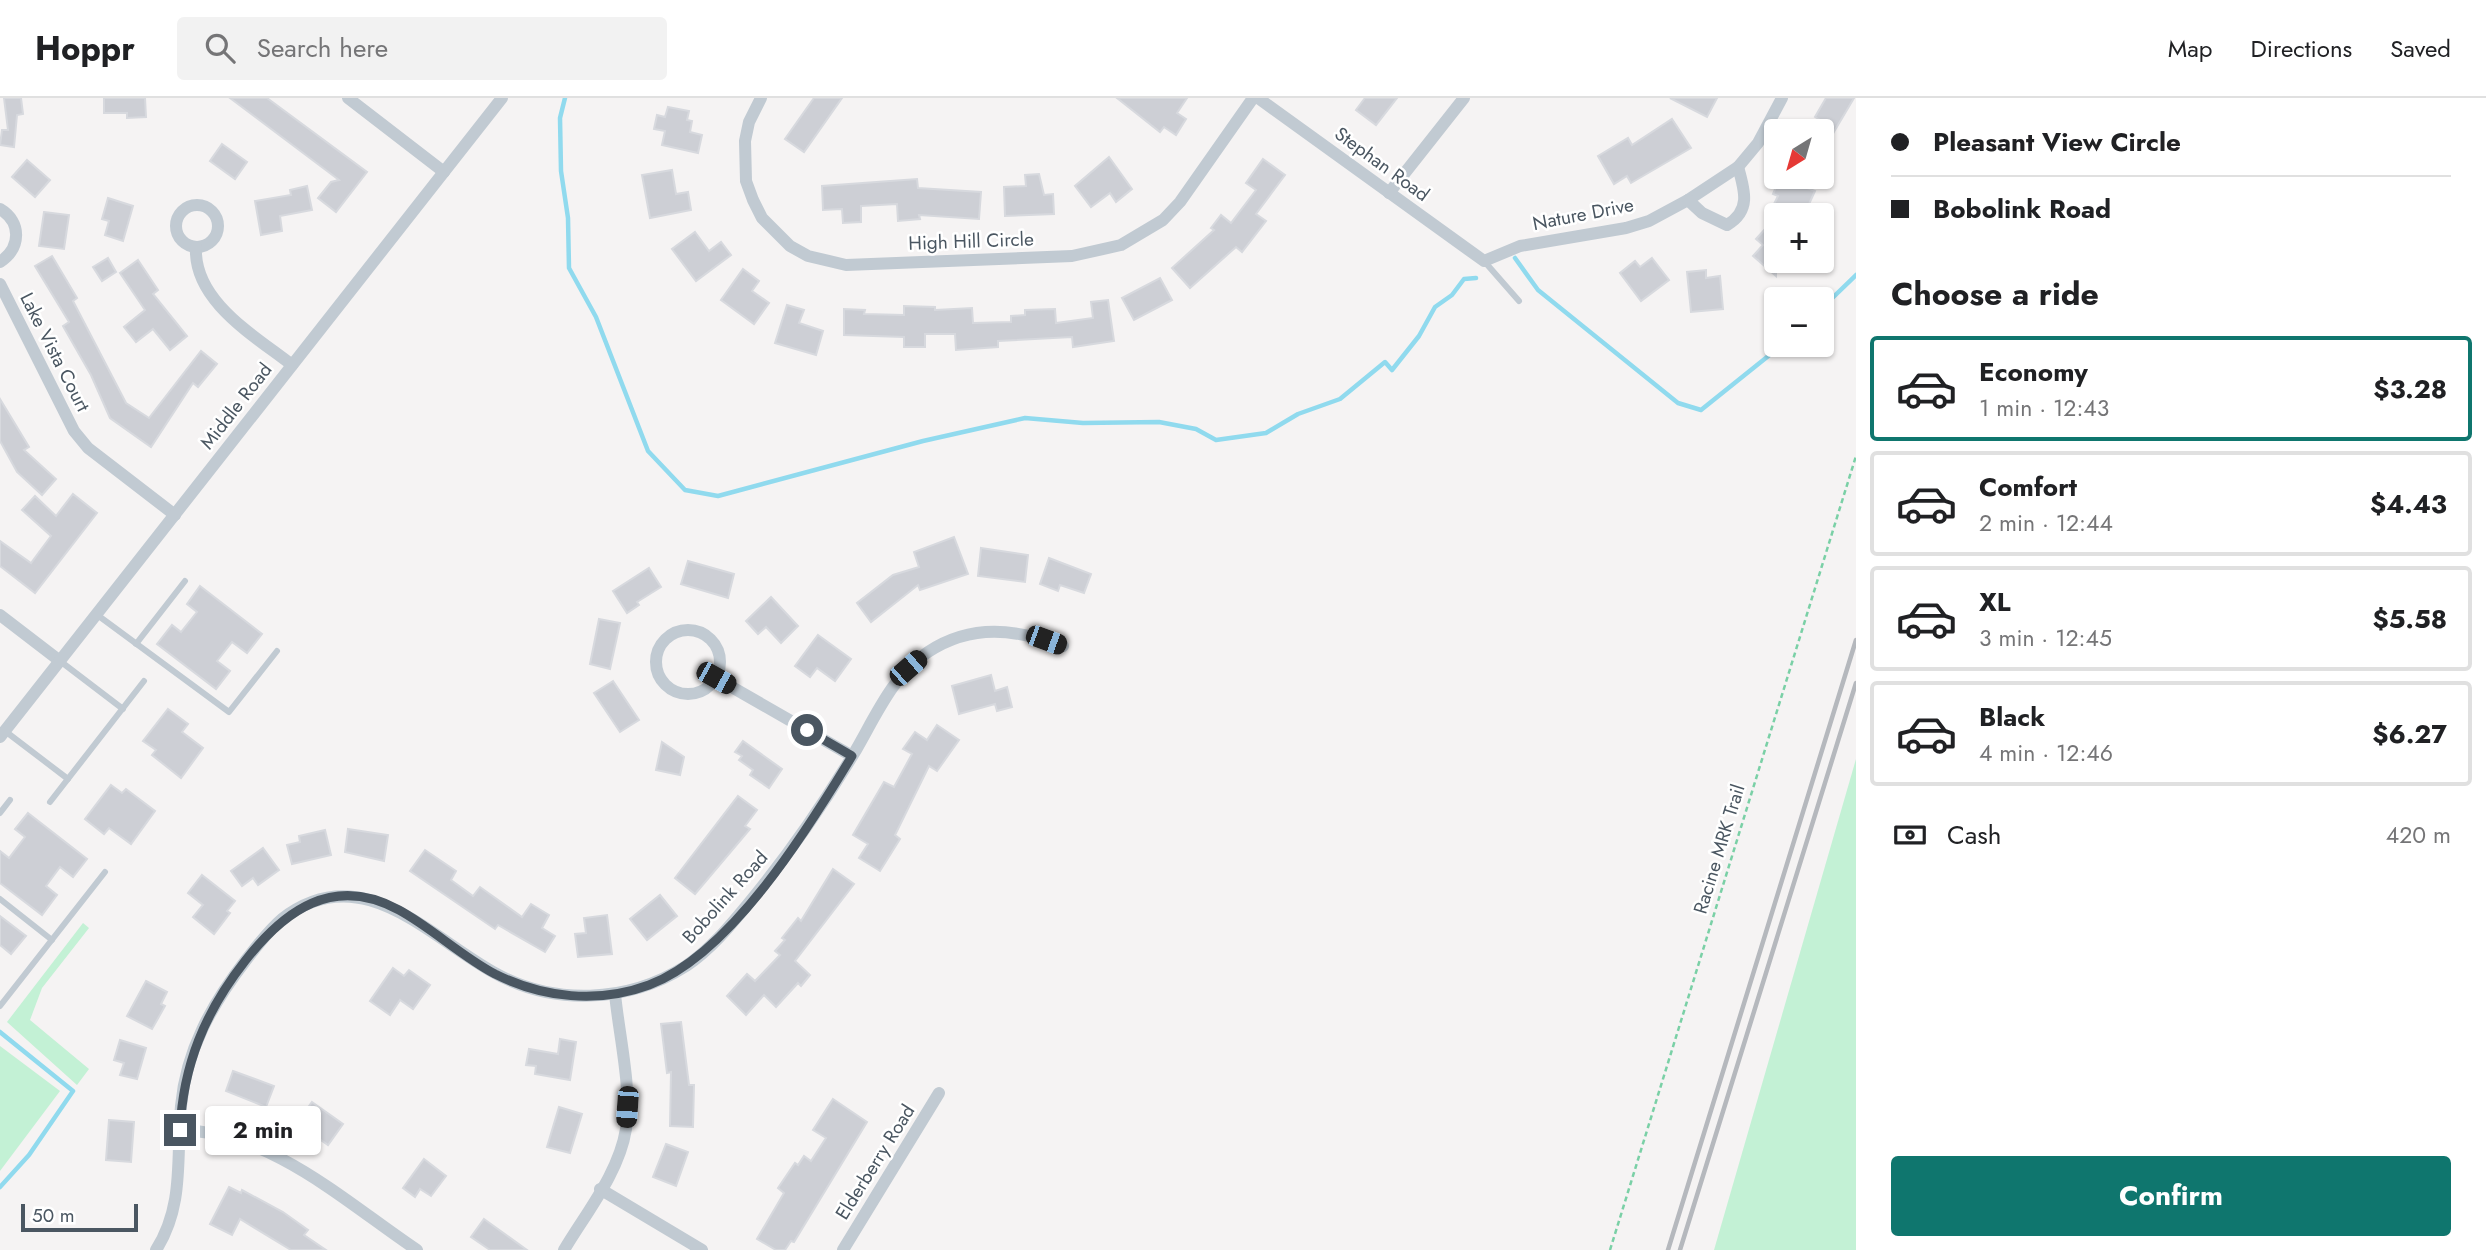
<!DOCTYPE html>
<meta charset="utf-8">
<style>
body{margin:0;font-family:Jost,sans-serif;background:#f2f2f2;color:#202124;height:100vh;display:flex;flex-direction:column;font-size:26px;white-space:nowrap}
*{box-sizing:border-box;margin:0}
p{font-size:23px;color:#757577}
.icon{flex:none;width:38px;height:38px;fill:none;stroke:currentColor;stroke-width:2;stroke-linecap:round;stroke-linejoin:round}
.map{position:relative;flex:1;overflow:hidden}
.drawer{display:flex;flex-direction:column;background:#fff;width:630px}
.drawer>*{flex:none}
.guide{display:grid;align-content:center;height:154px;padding:0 35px;background:#fff}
.needle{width:46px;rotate:217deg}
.controls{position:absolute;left:1764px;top:21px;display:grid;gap:14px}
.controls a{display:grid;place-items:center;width:70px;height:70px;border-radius:7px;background:#fff;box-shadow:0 2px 5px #0004;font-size:35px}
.scale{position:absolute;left:21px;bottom:18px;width:117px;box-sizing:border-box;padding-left:7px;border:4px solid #4a5661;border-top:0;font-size:19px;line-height:24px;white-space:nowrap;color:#4a5661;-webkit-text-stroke:5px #fff;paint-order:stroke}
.end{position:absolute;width:32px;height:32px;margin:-16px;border:9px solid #4a5661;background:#fff;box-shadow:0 0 0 4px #fff}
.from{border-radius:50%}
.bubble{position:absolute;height:49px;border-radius:7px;background:#fff;box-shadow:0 2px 5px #0004;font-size:23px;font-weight:700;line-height:49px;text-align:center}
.car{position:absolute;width:21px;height:42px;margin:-21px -10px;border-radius:9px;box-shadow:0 0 5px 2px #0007;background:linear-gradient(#222 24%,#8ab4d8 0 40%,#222 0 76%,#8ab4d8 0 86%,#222 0)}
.guide b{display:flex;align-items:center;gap:24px;height:66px;font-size:26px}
.guide b+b{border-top:2px solid #e0e0e0}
.guide i{width:18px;height:18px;background:#202124}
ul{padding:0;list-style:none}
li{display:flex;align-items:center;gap:21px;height:105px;margin:0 14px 10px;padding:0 21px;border:4px solid #e0e0e0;border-radius:7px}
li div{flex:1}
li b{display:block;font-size:26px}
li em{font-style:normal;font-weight:700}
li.current{border-color:#0f766e}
li>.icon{width:63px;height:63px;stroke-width:1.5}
h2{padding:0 35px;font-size:32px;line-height:84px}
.pay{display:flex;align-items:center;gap:18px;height:77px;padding:0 35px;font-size:26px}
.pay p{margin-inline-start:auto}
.action{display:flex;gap:14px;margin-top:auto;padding:14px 35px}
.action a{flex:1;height:80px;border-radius:7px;background:#0f766e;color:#fff;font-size:28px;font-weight:700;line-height:80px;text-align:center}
header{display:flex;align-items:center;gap:42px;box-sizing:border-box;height:98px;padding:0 35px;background:#fff;border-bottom:2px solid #e0e0e0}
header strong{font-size:33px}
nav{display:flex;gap:38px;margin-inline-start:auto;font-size:24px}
.search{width:490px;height:63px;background:#f2f2f2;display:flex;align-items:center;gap:18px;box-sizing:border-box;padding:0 24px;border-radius:7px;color:#757577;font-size:26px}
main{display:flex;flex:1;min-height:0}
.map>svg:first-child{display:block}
.green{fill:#c3f1d5}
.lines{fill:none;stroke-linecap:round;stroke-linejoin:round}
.stream{stroke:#90daee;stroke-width:4.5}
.building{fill:#cdcfd5;stroke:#d7d9de;stroke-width:2}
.path{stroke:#7ad0a6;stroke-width:2.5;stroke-dasharray:5 3.5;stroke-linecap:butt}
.lane{stroke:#c1cad2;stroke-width:6}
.street{stroke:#c1cad2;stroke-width:12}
.rail{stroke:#b5b8bd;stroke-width:4.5}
.route{stroke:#4a5661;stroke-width:9}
.labels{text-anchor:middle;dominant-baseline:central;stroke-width:5;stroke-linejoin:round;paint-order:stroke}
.street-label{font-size:19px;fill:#4a5661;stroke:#fff}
</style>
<header>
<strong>Hoppr</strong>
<div class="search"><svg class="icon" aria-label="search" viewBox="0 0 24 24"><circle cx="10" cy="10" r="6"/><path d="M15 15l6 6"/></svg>Search here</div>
<nav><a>Map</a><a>Directions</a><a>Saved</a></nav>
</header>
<main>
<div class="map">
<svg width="1856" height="1152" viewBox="0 0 1856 1152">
<rect width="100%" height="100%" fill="#f5f3f3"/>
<g class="green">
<path d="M 1856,661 L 1856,1152 L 1714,1152 Z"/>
<path d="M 83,825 L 89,830 L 42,890 L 30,922 L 89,971 L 77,987 L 7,924 Z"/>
<path d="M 0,948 L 60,993 L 0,1073 Z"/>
</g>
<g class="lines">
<g class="stream">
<path d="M 565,0 L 560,20 L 561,73 L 568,120 L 569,170 L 596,219 L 648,353 L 685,392 L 718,398 L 923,343 L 1025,320 L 1083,325 L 1159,324 L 1196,331 L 1216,342 L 1266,335 L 1298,316 L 1340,301 L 1385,264 L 1392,272 L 1419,238 L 1435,209 L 1452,197 L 1464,181 L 1476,180"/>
<path d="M 1515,160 L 1538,192 L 1678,305 L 1701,312 L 1782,247"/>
<path d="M 1822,210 L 1856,177"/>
<path d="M 0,934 L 73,993 L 29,1057 L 0,1089"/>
</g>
</g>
<g class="building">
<path d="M 4,0 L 21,0 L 23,16 L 17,17 L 14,49 L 0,47 L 2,32 L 8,32 Z"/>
<path d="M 104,0 L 145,0 L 146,19 L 127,20 L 127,15 L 104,15 Z"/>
<path d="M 230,0 L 267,0 L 367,74 L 336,114 L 318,100 L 331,84 L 339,82 Z"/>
<path d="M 814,0 L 842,0 L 804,54 L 785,41 Z"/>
<path d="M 1117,0 L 1187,0 L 1177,15 L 1186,21 L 1176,37 L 1164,29 L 1160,34 Z"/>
<path d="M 1365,0 L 1397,0 L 1376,27 L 1356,12 Z"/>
<path d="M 1670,0 L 1717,0 L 1707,19 Z"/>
<path d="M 1826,0 L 1854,0 L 1822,54 L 1822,23 L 1815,19 Z"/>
<path d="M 668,9 L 689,13 L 687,22 L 692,23 L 690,34 L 702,37 L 698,55 L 662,47 L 665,33 L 654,31 L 657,17 L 665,19 Z"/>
<path d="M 1672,21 L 1691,50 L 1631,85 L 1627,78 L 1614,86 L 1598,58 L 1628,40 L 1632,47 Z"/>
<path d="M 222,46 L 247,64 L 235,81 L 210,63 Z"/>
<path d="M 1109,59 L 1132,91 L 1116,104 L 1110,95 L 1091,109 L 1075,88 Z"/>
<path d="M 1263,61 L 1285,77 L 1256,116 L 1266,123 L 1242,154 L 1236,149 L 1190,190 L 1172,170 L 1214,132 L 1211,130 L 1221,117 L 1231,125 L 1256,92 L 1246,85 Z"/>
<path d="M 27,62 L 50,82 L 35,99 L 12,79 Z"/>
<path d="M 672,72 L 676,96 L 688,94 L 691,112 L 650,120 L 642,77 Z"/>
<path d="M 1039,76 L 1044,97 L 1053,96 L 1054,116 L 1005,118 L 1004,89 L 1026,88 L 1025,77 Z"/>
<path d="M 1780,79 L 1815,93 L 1804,117 L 1778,117 L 1770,114 L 1778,98 L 1773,96 Z"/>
<path d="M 917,81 L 918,90 L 981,94 L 979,121 L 919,117 L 920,121 L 898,123 L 897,106 L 861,108 L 861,124 L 843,125 L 842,111 L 823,112 L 822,88 Z"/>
<path d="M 307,88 L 312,112 L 280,118 L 282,133 L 261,137 L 255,103 L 291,97 L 290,92 Z"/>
<path d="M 108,100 L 133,108 L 123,143 L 105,137 L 109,123 L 102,121 Z"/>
<path d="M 44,114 L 69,117 L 64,151 L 39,148 Z"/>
<path d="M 1767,129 L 1774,135 L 1776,133 L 1776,178 L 1753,158 L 1763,147 L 1756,141 Z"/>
<path d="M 695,134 L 709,153 L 721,144 L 731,157 L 696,183 L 672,151 Z"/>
<path d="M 52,158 L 77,200 L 73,203 L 126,305 L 149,320 L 201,253 L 217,266 L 198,289 L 193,285 L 151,349 L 110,320 L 91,277 L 63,228 L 69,224 L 35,168 Z"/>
<path d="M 108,160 L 116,174 L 102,183 L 93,169 Z"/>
<path d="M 1652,160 L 1669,182 L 1641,203 L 1620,175 L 1635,163 L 1640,169 Z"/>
<path d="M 138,162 L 158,192 L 153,196 L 187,238 L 170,252 L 153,231 L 136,244 L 124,229 L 145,212 L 120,175 Z"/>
<path d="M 743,171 L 759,183 L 752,193 L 769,205 L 754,226 L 721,202 Z"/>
<path d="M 1706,172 L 1706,180 L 1720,178 L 1723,211 L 1691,214 L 1687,174 Z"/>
<path d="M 1160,180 L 1172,202 L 1134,222 L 1122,200 Z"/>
<path d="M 1108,202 L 1114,243 L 1073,249 L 1072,239 L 998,243 L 998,249 L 956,252 L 955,236 L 925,236 L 925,249 L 904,249 L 904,239 L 844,237 L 844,211 L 865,212 L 864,216 L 904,217 L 904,208 L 935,209 L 935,212 L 972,210 L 973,225 L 1011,224 L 1011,218 L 1025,217 L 1025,212 L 1055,211 L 1056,225 L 1093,220 L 1091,204 Z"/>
<path d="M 787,207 L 804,212 L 799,225 L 823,233 L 816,257 L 775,245 Z"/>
<path d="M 0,301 L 29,349 L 24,352 L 56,381 L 42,397 L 17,374 L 0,343 Z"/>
<path d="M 73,396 L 97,415 L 35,495 L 0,468 L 0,443 L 31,465 L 51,438 L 22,412 L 35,398 L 56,418 Z"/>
<path d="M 954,439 L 968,476 L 920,492 L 918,487 L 871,524 L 857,505 L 893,477 L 919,469 L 914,454 Z"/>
<path d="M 981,450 L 1028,457 L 1025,484 L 978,478 Z"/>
<path d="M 1049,460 L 1091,476 L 1084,495 L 1060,487 L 1058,493 L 1040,486 Z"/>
<path d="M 688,463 L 734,476 L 728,500 L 681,486 Z"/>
<path d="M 649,470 L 661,489 L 637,504 L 639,507 L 627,515 L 613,493 Z"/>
<path d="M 200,488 L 262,536 L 247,555 L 232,544 L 217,563 L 230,573 L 216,591 L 157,546 L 172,527 L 181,534 L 197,514 L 187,506 Z"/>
<path d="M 771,499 L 798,528 L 781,545 L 766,529 L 758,536 L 746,523 Z"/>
<path d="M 599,521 L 620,525 L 610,571 L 590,566 Z"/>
<path d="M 818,537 L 851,561 L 835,583 L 817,570 L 810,579 L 795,568 Z"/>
<path d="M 991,577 L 995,593 L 1007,589 L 1012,609 L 997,613 L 995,606 L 959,616 L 952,588 Z"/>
<path d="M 613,583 L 639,622 L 620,634 L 594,595 Z"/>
<path d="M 168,611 L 188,626 L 182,634 L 203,650 L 181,680 L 152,657 L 156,652 L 143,643 Z"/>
<path d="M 937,627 L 959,642 L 937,673 L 929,668 L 895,737 L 900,741 L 880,773 L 859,760 L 868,746 L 853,737 L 884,684 L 894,689 L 912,656 L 903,651 L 915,634 L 927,642 Z"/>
<path d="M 743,643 L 782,671 L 769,690 L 750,677 L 753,672 L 739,662 L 742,658 L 735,654 Z"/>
<path d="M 662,644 L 684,659 L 680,677 L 656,672 Z"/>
<path d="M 111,687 L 122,695 L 126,691 L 155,713 L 131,746 L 109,730 L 104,736 L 85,721 Z"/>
<path d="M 738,698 L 757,712 L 745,728 L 750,731 L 695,796 L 675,780 Z"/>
<path d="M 28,715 L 87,761 L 73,779 L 60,769 L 46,788 L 57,797 L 42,817 L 0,785 L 0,753 L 9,760 L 25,739 L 15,731 Z"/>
<path d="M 348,731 L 388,737 L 384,763 L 345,754 Z"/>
<path d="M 325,732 L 331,757 L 292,766 L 287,747 L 300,744 L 299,738 Z"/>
<path d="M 263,750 L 279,772 L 258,787 L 253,780 L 242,788 L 231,773 Z"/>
<path d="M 425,752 L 456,773 L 451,782 L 473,798 L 480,789 L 522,819 L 531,806 L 549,817 L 542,830 L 555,838 L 545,854 L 498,827 L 495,831 L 410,773 Z"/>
<path d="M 833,771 L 854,786 L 795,863 L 810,877 L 801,888 L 798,885 L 776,909 L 764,897 L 746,917 L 727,898 L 747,876 L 755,883 L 780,857 L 775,853 L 785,842 L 782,840 L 798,820 L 801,823 Z"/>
<path d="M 202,777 L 235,803 L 227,813 L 230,815 L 214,836 L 193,819 L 203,807 L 188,795 Z"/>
<path d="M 660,797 L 677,818 L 647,842 L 630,821 Z"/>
<path d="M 607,817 L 612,856 L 578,859 L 575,836 L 586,835 L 584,820 Z"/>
<path d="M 0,818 L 26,838 L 11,856 L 0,847 Z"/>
<path d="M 393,870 L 404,878 L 409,872 L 430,887 L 413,911 L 400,902 L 390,917 L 370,903 Z"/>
<path d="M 146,883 L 167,894 L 161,906 L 165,908 L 152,931 L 127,918 Z"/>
<path d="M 681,924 L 689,987 L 694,987 L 693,1029 L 670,1028 L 671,974 L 667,975 L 661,926 Z"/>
<path d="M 560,941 L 576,944 L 570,982 L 535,976 L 536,968 L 526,967 L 529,951 L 558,956 Z"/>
<path d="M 120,942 L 146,950 L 137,981 L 120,977 L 124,965 L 114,962 Z"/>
<path d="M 233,973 L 274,988 L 266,1009 L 226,993 Z"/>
<path d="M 833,1001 L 867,1024 L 794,1144 L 791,1143 L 785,1152 L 776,1152 L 757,1141 L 784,1095 L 778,1090 L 795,1065 L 798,1067 L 804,1058 L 811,1063 L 826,1040 L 813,1032 Z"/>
<path d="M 312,1004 L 343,1026 L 328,1047 L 297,1025 Z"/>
<path d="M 559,1009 L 582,1016 L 570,1055 L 547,1049 Z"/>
<path d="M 109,1022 L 134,1024 L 131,1064 L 106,1062 Z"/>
<path d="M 666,1046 L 688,1054 L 676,1088 L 653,1079 Z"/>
<path d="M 424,1061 L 446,1078 L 431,1098 L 420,1091 L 415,1099 L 403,1090 Z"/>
<path d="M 229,1089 L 241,1095 L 242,1092 L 283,1114 L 308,1132 L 304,1137 L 326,1152 L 291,1152 L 240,1121 L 232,1137 L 210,1126 Z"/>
<path d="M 484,1121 L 527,1152 L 490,1152 L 471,1139 Z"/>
</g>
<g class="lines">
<path class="path" d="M 1610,1152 L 1856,358"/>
<g class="lane">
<path d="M 1484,163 L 1519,203"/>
<path d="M 96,516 L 229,614 L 277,553"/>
<path d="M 136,546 L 185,483"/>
<path d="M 60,563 L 123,611"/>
<path d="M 5,633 L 68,681"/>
<path d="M 50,704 L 144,583"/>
<path d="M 0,715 L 10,702"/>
<path d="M 0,801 L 52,842"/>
<path d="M 0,908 L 105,774"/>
</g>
<g class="street">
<path d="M 348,0 L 444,74"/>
<path d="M 761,0 L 749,24 L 745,43 L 746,83 L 753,102 L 762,120 L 790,148 L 808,158 L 846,167 L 1072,158 L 1121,147 L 1163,122 L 1180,104 L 1253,0"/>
<path d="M 1258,0 L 1484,163 L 1520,148 L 1626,130 L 1649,123 L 1688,102 L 1738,69 L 1758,45 L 1782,0"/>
<path d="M 1389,95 L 1464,0"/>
<path d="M 1688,102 L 1702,115 L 1727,127 C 1751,113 1745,93 1738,69"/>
<circle cx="197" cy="128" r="21"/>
<path d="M 0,111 C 22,124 21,150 0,164"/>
<path d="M 196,149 C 193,203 255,238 292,267"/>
<path d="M 0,186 L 74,333 L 88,350 L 175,417"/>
<path d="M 0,517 L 60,563"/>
<circle cx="688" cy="564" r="32"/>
<path d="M 716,580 L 852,658"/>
<path d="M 0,639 L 502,0"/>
<path d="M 180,1032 C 271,1034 344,1103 417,1152"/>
<path d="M 600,1091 L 702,1152"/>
<path d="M 156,1152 C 185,1106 176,1059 181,1008 C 186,952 212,906 246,862 C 257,848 268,833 282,821 C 361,760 427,837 493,874 C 553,908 628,905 686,868 C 711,851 729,829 748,806 C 787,759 821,710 853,657 C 874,622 892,577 928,554 C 972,525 1016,531 1063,548"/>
<path d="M 564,1152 C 586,1115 619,1075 626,1031 C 632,991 619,937 615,896"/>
<path d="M 843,1152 L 939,995"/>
</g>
<g class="rail">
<path d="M 1668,1152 L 1856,542"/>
<path d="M 1680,1152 L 1856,585"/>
</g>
</g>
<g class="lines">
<path class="route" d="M 180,1032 C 183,967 205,914 245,863 C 284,813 333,776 399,812 C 432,830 461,858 495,876 C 543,900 598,906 649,887 C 731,856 808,731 852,658 L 807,632"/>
</g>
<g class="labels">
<g class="street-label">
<text transform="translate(1382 66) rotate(36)">Stephan Road</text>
<text transform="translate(1583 116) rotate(-11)">Nature Drive</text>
<text transform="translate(971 143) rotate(-2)">High Hill Circle</text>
<text transform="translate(55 254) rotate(63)">Lake Vista Court</text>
<text transform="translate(236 308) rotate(-52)">Middle Road</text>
<text transform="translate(1719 751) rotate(-73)">Racine MRK Trail</text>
<text transform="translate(725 799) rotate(-48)">Bobolink Road</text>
<text transform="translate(875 1064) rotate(-58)">Elderberry Road</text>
</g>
</g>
</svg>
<div class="controls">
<a><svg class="needle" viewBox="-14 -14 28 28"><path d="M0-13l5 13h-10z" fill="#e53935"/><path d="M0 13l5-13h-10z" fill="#757577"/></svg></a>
<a>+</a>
<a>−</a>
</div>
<div class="scale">50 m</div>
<i class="end from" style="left:807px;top:632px"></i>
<i class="end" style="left:180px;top:1032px"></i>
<div class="bubble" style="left:205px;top:1008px;width:116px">2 min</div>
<i class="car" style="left:1046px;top:542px;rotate:110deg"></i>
<i class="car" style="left:908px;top:570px;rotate:49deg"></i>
<i class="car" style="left:716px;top:580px;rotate:119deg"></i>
<i class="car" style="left:627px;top:1009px;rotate:184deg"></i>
</div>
<section class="drawer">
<div class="guide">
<b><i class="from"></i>Pleasant View Circle</b>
<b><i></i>Bobolink Road</b>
</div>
<h2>Choose a ride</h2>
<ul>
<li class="current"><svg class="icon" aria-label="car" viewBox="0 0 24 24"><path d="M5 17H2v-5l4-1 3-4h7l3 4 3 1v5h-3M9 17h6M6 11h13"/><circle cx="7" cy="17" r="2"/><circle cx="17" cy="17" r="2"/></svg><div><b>Economy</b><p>1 min · 12:43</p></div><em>$3.28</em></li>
<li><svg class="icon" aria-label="car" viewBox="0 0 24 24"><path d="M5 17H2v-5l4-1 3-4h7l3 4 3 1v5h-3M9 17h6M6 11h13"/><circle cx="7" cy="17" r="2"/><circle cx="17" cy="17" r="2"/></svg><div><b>Comfort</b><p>2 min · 12:44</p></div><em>$4.43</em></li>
<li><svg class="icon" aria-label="car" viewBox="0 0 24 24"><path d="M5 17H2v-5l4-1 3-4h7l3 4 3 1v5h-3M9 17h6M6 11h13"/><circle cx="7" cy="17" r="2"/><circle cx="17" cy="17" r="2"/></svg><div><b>XL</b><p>3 min · 12:45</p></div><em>$5.58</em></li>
<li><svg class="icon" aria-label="car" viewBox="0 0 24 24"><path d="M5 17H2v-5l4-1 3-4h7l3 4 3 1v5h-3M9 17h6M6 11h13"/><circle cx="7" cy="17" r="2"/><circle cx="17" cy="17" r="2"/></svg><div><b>Black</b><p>4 min · 12:46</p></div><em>$6.27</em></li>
</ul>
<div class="pay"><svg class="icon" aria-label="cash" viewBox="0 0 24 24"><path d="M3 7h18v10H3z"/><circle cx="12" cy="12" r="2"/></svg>Cash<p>420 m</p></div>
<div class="action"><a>Confirm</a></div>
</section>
</main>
